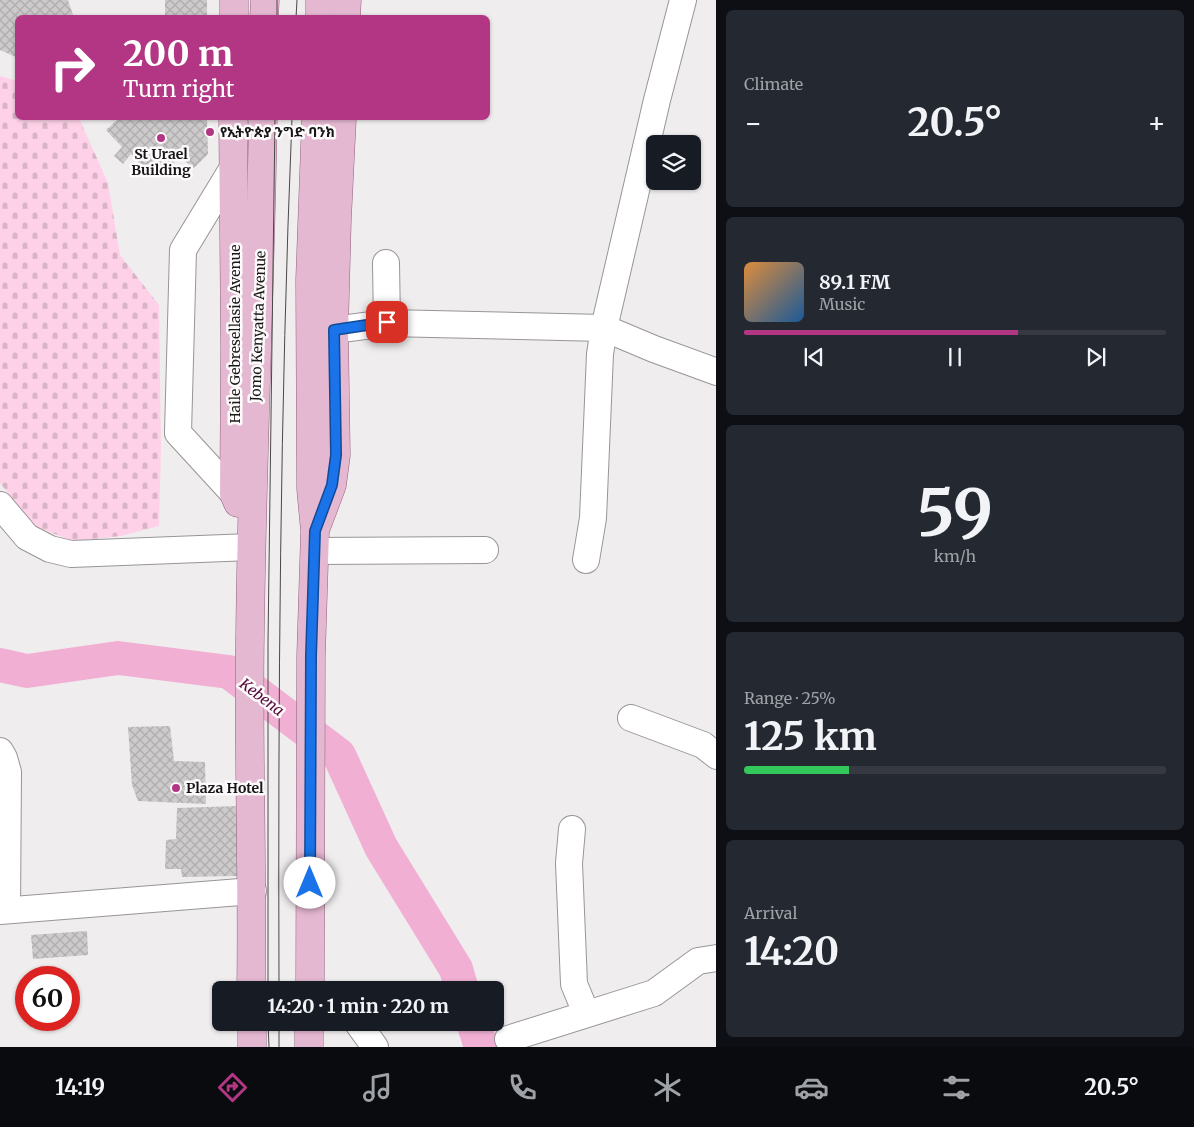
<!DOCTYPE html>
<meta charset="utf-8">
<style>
body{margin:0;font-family:Merriweather,"Noto Sans Ethiopic",serif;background:#242831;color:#f1f3f6;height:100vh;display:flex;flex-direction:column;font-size:19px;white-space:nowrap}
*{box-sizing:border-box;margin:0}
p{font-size:16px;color:#9ea1a6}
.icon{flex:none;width:28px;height:28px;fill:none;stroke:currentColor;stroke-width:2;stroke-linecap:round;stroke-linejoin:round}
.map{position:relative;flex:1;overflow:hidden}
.side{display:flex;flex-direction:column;gap:10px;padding:10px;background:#0d0f14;width:478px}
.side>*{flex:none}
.guide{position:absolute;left:15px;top:15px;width:475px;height:105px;border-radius:8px;box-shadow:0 1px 4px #0004;background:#b33685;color:#fff;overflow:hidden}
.tools{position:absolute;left:646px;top:135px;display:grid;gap:10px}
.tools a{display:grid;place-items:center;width:55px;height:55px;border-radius:8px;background:#171b24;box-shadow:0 1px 4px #0004;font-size:25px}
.speed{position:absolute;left:15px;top:966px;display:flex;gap:10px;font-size:25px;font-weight:700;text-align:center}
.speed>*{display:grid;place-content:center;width:65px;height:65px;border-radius:50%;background:#171b24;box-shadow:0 1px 4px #0004;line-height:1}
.speed .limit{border:8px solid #d22;background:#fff;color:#111}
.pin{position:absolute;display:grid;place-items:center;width:42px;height:42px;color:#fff;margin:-21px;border-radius:10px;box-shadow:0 2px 8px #0006}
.me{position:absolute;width:55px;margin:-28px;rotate:0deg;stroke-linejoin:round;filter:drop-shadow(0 0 4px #0008)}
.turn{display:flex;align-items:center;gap:18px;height:105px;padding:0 25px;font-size:22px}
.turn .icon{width:65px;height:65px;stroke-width:2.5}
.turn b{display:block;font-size:35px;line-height:42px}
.big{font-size:38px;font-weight:700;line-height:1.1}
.side .tile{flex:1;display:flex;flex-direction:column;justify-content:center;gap:8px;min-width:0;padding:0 18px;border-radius:8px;background:#242831}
.side .dial{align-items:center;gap:0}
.dial b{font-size:65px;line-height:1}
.song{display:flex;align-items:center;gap:15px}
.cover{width:60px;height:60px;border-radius:8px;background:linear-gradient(135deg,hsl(30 70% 55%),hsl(210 70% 35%))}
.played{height:5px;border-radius:2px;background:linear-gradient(90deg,#b33685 65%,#363941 65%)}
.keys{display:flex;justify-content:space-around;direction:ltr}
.heat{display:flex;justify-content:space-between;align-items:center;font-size:28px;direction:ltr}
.charge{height:8px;border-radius:4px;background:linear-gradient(90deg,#34c759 25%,#363941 0)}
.trip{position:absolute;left:212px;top:981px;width:292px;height:50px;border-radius:8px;background:#171b24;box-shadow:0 1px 4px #0004;font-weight:700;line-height:50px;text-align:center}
.dock{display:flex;height:80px;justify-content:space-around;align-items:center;background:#090b0e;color:#9ea1a6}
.dock .icon{width:35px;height:35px}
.dock .selected{color:#b33685}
.dock b{font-size:22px;color:#f1f3f6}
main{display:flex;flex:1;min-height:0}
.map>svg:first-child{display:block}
.cemetery{fill:url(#cemetery-stones)}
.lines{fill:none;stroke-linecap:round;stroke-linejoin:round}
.river{stroke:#f1b0d3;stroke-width:34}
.building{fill:url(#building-cross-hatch)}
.minor-casing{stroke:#989597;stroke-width:28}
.major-casing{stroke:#91617c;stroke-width:29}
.minor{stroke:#fff;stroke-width:26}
.major{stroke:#e5b8d1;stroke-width:28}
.tram{stroke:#4a4849;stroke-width:1}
.route-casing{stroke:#114b97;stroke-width:12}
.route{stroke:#1a73e8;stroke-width:9}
.poi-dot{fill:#b33685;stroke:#fdfafb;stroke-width:2}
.labels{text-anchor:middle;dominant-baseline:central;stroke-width:5;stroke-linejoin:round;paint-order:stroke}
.poi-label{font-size:14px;font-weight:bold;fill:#171617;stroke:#fdfafb;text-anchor:start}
.street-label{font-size:14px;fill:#171617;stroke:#fdfafb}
.water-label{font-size:15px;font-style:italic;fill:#55093c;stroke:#fdfafb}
</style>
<main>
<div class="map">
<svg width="717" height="1047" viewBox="0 0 717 1047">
<defs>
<pattern id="cemetery-stones" width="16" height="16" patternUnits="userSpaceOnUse" patternTransform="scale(1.25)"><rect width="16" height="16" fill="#fed1e8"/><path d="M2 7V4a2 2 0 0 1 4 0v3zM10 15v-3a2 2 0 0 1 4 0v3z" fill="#d9b3c6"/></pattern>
<pattern id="building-cross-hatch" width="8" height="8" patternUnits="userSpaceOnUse" patternTransform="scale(1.25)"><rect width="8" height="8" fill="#cdcacc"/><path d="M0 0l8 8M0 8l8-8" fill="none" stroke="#afadae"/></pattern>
</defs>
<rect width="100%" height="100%" fill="#f0edee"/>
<!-- cemetery -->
<path class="cemetery" d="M0,76L17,81L18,118H79L108,183L120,255L159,305L161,448L159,526L121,536L73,541L34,526L0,483Z"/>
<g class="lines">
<!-- river -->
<g class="river">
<path d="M0,665L27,671L118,658L229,672L339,755L381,847L456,969L462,990"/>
<path d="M473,1022L481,1047"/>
</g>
</g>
<!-- building -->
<g class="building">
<path d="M0,0H68L73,15L71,18H18V58L0,50Z"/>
<rect x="165" y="0" width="42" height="18"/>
<path d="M119,118H207L208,154L194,168L179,157L170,167L145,169L131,154L123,164L114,156L122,147L106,130Z"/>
<path d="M170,726L174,761L205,762L206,804L138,801L132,785L128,727Z"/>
<path d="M238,806L237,876L182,877L181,869H165L166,840L176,839L177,808Z"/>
<path d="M87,931L88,955L33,959L31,935Z"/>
</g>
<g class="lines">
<defs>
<g id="minor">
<path d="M234,166L183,250L178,433L234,494"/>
<path d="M386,263L387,323"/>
<path d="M334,330L387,323L604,328L654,349L717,372"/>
<path d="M0,505L27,537L50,549L71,554L251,547"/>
<path d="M314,551L485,550"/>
<path d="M586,560L593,518L600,354L604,328L657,100L683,0"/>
<path d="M631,718L703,745L717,756"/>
<path d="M0,751L4,758L8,772L7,910"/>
<path d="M572,829L569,863L574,984L586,1013"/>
<path d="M0,911L253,891"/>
<path d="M357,1022L375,1047"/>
<path d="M508,1039L654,993L698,961L717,958"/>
</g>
<g id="major">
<path d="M234,18V0"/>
<path d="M264,18L265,0"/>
<path d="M320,18V0"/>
<path d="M346,18L347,0"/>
<path d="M233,118L235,348L234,494L238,503"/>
<path d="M317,525L332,485L336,455L334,330L337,220L342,118"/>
<path d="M251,990C253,872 248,753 250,635C252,462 260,290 263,118"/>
<path d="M310,990L311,656L315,531L311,489L310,280L316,118"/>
<path d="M252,1022V1047"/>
<path d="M309,1047V1022"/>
</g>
</defs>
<!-- minor casing -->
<use href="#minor" class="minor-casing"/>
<!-- major casing -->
<use href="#major" class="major-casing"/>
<!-- minor -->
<use href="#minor" class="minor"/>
<!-- major -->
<use href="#major" class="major"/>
<!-- tram -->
<g class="tram">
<path d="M277,18V0"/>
<path d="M296,18L297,0"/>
<path d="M268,990V642L275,118"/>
<path d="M279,990C278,699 280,408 292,118"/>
<path d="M268,1022L269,1047"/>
<path d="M279,1022V1047"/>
</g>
</g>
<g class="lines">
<defs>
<path id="route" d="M310,883L311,656L315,531L332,485L336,455L334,330L387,322"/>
</defs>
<!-- route casing -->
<use href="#route" class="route-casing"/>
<!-- route -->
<use href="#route" class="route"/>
</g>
<!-- markers -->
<g class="poi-dot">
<circle cx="210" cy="132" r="5"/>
<circle cx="161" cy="138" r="5"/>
<circle cx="176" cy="788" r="5"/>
</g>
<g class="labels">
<!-- poi labels -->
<g class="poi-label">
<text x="220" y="132">የኢትዮጵያ ንግድ ባንክ</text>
<text x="161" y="154" text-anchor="middle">St Urael<tspan x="161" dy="16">Building</tspan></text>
<text x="186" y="788">Plaza Hotel</text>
</g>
<!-- street labels -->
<g class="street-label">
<text transform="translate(258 326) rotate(-88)">Jomo Kenyatta Avenue</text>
<text transform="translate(235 334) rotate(-90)">Haile Gebresellasie Avenue</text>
</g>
<!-- water labels -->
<g class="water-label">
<text transform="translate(262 697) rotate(37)">Kebena</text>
</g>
</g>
</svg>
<div class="tools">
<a><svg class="icon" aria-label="layers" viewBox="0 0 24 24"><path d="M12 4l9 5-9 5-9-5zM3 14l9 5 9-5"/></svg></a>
</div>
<div class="speed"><div class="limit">60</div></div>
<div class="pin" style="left:387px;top:322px;background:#d93025"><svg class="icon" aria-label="arrive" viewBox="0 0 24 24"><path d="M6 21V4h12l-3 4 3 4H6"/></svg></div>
<svg class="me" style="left:310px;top:883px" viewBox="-20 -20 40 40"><circle r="19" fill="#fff"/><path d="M0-13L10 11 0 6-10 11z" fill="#1a73e8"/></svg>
<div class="trip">14:20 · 1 min · 220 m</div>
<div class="guide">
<div class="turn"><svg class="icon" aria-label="right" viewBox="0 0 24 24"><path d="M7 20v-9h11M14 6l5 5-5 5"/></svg><div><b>200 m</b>Turn right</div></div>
</div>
</div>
<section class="side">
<div class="tile"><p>Climate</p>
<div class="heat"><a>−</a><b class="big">20.5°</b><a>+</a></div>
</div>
<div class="tile">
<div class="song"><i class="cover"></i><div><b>89.1 FM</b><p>Music</p></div></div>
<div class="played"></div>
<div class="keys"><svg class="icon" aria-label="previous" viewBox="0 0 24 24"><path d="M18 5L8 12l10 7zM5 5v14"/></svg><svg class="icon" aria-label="pause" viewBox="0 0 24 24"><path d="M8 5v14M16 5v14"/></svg><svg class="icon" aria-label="next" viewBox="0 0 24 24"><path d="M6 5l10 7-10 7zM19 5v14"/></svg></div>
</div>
<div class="tile dial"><b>59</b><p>km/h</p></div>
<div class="tile"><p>Range · 25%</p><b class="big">125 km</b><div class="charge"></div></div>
<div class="tile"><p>Arrival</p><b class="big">14:20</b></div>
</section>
</main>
<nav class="dock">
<b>14:19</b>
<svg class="icon selected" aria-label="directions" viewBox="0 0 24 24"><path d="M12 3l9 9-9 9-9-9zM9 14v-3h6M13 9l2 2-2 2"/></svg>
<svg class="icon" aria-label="music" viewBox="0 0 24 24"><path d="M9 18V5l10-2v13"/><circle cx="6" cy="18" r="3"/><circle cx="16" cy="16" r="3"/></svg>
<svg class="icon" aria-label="phone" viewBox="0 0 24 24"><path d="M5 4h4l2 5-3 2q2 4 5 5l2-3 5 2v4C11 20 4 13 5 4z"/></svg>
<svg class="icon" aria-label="climate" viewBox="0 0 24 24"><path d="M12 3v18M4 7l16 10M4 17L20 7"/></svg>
<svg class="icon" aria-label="car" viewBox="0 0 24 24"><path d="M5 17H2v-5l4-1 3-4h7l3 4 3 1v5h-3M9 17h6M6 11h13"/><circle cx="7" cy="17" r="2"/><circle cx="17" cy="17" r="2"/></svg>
<svg class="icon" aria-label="filters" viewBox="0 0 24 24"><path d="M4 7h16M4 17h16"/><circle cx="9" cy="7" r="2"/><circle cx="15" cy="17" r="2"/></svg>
<b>20.5°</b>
</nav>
